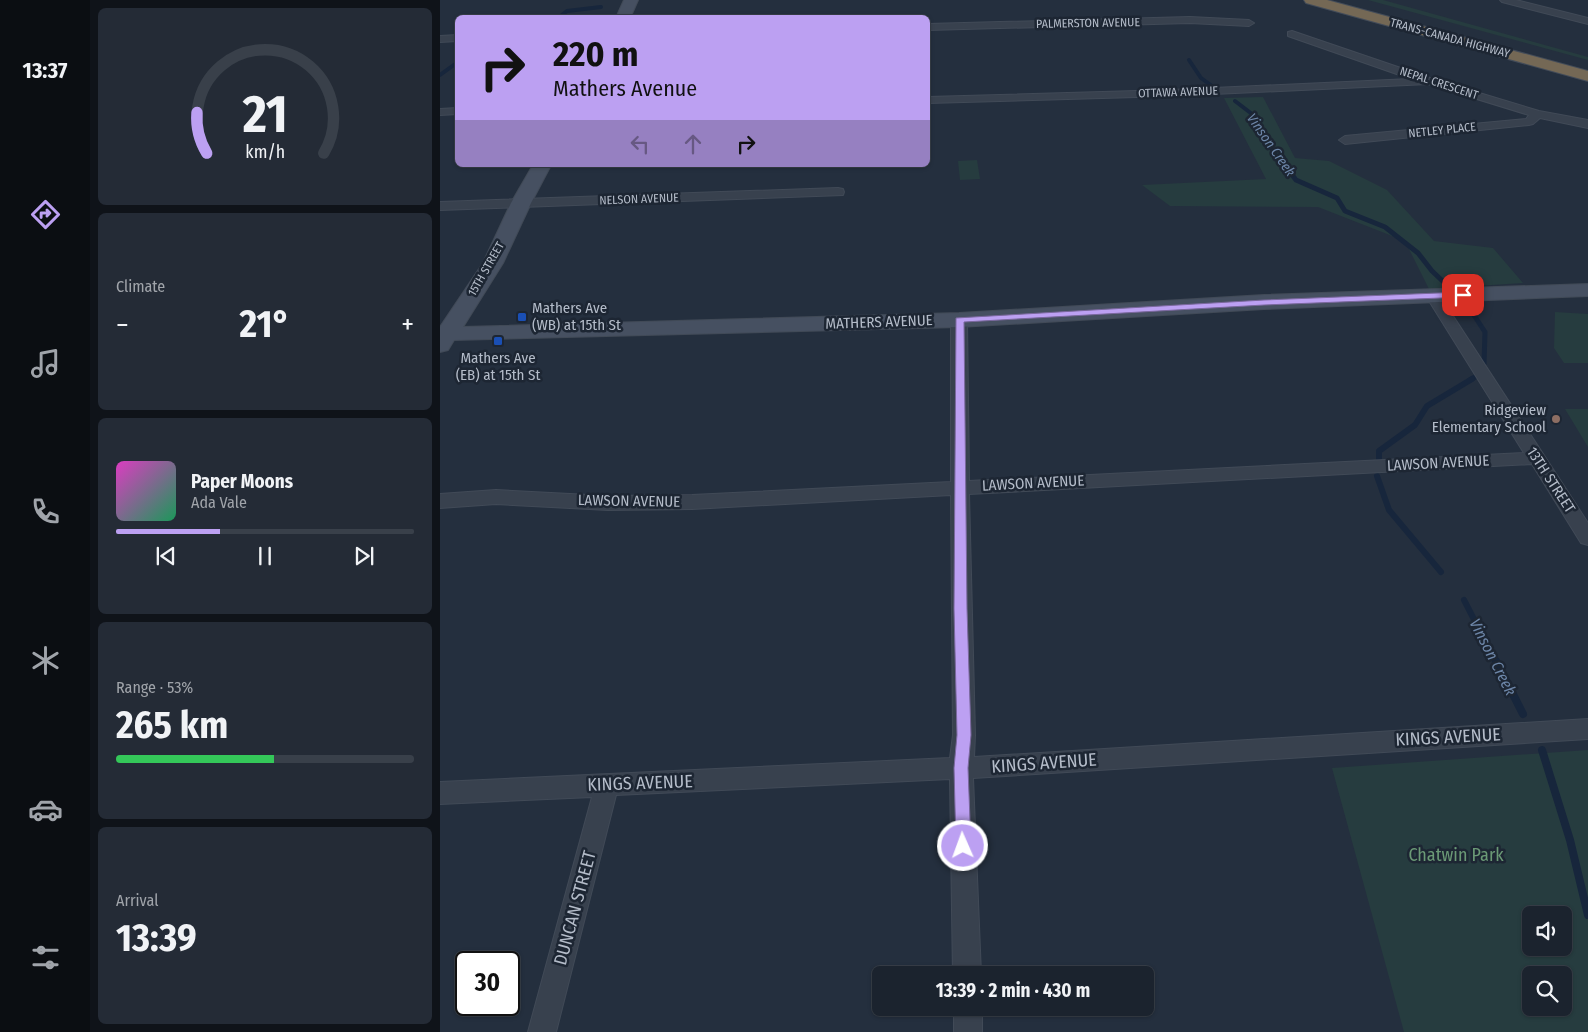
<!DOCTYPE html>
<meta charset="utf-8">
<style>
body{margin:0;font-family:"Fira Sans Condensed",sans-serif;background:#242b36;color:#f1f3f6;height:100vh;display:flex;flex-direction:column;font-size:19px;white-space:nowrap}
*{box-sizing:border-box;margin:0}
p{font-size:16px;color:#a0a4aa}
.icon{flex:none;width:28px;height:28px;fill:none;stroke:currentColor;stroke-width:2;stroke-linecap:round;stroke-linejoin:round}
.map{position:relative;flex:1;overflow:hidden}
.drawer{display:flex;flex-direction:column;gap:8px;padding:8px;background:#0f1319;width:350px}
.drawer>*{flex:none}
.top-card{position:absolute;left:15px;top:15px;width:475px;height:152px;border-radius:8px;box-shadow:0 1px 4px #0004,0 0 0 1px #39404a;background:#bca0f2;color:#111;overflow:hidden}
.controls{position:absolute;left:1082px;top:906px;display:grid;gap:10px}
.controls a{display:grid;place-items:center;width:50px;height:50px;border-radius:8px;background:#1b232e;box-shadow:0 1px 4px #0004,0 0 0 1px #39404a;font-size:25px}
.speed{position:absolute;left:15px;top:951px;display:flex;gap:10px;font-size:25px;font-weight:700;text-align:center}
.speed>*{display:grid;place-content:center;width:65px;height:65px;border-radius:50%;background:#1b232e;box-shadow:0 1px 4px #0004,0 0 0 1px #39404a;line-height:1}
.speed .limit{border:2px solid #111;border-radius:8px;background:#fff;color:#111}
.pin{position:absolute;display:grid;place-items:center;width:42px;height:42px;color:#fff;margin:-21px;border-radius:10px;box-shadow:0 2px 8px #0006}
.me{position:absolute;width:55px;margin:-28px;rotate:358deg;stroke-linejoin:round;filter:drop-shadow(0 0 4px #0008)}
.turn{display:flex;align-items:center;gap:18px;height:105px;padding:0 15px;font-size:22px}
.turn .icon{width:65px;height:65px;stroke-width:2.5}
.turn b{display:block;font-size:35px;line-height:42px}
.lanes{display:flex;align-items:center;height:48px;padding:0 15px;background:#0003;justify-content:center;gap:25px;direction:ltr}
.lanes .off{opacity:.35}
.big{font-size:38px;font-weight:700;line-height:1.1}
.drawer .card{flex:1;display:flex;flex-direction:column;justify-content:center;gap:8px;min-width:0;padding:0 18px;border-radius:8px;background:#242b36}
.drawer .dial{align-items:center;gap:0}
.dial svg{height:130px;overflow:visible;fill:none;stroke:#39404a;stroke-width:7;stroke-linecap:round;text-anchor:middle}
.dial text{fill:#f1f3f6;stroke:none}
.song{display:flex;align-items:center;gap:15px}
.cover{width:60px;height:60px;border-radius:8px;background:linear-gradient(135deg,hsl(310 70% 55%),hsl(150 70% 35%))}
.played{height:5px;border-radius:2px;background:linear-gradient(90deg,#bca0f2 35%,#39404a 35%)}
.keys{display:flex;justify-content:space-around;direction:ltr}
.heat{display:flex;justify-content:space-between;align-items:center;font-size:28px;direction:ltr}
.charge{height:8px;border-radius:4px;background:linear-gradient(90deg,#34c759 53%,#39404a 0)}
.trip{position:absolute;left:432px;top:966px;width:282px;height:50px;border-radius:8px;background:#1b232e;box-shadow:0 1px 4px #0004,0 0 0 1px #39404a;font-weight:700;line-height:50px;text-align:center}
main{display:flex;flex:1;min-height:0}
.dock{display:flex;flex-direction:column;width:90px;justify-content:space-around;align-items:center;background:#0b0e12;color:#a0a4aa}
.dock .icon{width:35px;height:35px}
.dock .on{color:#bca0f2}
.dock b{font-size:22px;color:#f1f3f6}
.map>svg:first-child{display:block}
.green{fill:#263c3f;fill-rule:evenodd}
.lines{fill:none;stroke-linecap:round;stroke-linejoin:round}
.stream-far3{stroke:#17263c;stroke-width:4}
.stream-far2{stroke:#17263c;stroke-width:5}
.stream-far1{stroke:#17263c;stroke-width:6}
.stream{stroke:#17263c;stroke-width:8}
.street-casing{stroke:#414a57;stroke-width:2}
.secondary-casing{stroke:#414a57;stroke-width:2}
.highway-casing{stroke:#434c59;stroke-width:2}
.street{fill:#38414e;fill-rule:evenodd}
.secondary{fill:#465061;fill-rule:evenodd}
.highway{fill:#746855;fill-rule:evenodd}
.route{fill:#bca0f2;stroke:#7a689d}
.transit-dot{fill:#1a4fb4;stroke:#1d2633;stroke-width:2}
.education-dot{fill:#8d6e63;stroke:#1d2633;stroke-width:2}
.labels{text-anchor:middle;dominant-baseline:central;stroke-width:5;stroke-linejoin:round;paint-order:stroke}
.far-street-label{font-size:12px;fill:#b4bcc9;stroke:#1d2633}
.far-water-label{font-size:14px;font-style:italic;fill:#6d86a8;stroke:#1d2633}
.poi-label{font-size:15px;fill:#b4bcc9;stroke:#1d2633;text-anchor:start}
.street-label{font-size:15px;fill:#b4bcc9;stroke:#1d2633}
.water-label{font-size:16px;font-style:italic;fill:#6d86a8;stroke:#1d2633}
.near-street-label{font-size:18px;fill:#b4bcc9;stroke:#1d2633}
.near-park-label{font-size:18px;fill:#6b9a76;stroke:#1d2633}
</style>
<main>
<nav class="dock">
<b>13:37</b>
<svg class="icon on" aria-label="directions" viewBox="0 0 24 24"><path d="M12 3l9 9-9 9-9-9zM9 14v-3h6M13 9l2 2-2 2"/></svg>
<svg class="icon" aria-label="music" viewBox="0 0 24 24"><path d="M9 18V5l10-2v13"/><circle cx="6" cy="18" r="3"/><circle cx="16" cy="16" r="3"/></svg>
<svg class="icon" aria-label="phone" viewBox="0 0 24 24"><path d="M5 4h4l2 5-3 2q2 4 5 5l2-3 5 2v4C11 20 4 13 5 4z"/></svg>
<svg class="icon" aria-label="climate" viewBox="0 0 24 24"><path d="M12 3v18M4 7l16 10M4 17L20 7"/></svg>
<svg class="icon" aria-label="car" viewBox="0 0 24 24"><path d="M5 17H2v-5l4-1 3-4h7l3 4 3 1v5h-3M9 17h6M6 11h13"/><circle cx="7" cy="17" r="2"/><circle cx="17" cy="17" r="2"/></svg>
<svg class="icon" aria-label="filters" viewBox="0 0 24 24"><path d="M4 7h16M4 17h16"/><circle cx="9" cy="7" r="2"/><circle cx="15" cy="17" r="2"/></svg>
</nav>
<section class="drawer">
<div class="card dial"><svg viewBox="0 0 100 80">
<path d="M14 69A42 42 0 1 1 86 69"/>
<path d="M14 69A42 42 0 0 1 8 44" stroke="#bca0f2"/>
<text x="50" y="56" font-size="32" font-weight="700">21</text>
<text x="50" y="72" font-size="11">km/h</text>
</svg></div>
<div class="card"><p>Climate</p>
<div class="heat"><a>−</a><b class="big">21°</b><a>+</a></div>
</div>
<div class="card">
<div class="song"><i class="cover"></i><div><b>Paper Moons</b><p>Ada Vale</p></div></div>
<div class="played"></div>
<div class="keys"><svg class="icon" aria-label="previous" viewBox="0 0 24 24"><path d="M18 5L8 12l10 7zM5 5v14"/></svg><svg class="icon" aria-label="pause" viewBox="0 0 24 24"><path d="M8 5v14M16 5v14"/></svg><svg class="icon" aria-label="next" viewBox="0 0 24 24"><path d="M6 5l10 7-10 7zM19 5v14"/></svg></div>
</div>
<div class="card"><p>Range · 53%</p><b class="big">265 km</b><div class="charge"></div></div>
<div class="card"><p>Arrival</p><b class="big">13:39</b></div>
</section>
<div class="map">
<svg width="1148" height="1032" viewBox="0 0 1148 1032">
<rect width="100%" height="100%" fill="#242f3e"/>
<!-- green -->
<g class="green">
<path d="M928,0H943L1148,57V60Z"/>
<path d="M823,97L855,158L889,161L947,190L994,241L1053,248L1083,283L989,289L965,241L878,207L730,206L702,185L826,179L784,98Z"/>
<path d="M537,160L540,179L520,180L518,161Z"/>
<path d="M1115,312L1148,314V363H1124L1114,348Z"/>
<path d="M1125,409H1148V447Z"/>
<path d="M1148,750V1032H964L892,768ZM1091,915H1124V948H1091ZM1091,975H1124V1008H1091Z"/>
</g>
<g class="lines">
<!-- stream-far3 -->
<g class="stream-far3">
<path d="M118,18L127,11L161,7"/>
<path d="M749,60L761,78L772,86"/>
<path d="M0,75L18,62"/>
<path d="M795,101L812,114L829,146L844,165"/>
</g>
<!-- stream-far2 -->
<g class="stream-far2">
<path d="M843,163L856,180L897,198L905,211L945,227L978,253L992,271L1011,289"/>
<path d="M1028,306L1045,332L1044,364"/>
<path d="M1030,380L1035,377"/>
</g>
<!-- stream-far1 -->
<g class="stream-far1">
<path d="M939,458V451L975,425L987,406L1032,379"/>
<path d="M937,476L949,510L1001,572"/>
<path d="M1024,600L1056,662"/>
</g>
<!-- stream -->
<g class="stream">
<path d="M1056,661L1083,714"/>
<path d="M1102,750L1130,840L1148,915"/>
</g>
<defs>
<g id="street">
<path d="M1060,0H1076L1148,18V24L1062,2Z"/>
<path d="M750,17L809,20L814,23L809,26L750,23L488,30V24Z"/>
<path d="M852,31L993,79L1099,111L1148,120V128L1100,118L1093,124L1089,125L905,144L899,140L905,136L1086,119L1089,115L988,84L731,96L488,103V97L731,90L971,79L848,36V32Z"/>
<path d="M18,35V41L0,42V36Z"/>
<path d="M18,108V114L0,115V109Z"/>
<path d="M398,188L403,189L404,192L403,195L0,210V202Z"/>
<path d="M993,292L998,293L1000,296L1148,523V545L1141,543L1092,464L529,494L535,735L534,757L1148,719V739L533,778L541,975H513L510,779L176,795L116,1032H88L152,797L0,804V782L510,758L513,735L511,495L252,509L168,510L56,504L0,508V494L56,490L168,496L252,495L511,482V320L514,317H524L527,320L529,481L1084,453L986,296L988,293Z"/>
<rect x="514" y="1008" width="28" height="24"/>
</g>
<g id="secondary">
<path d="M184,0H198L190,18H176Z"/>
<path d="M93,165H111L91,203L63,263L23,327L519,313L824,295L1148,284V296L824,309L519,327L14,340L8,350L0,352V327L43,263L71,203Z"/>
</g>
<path id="highway" d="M864,0H887L1148,71V81L866,3Z"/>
</defs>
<!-- street casing -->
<use href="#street" class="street-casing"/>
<!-- secondary casing -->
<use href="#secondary" class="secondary-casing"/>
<!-- highway casing -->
<use href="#highway" class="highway-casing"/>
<!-- street -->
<use href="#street" class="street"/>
<!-- secondary -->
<use href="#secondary" class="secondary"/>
<!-- highway -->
<use href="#highway" class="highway"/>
</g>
<!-- route -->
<path class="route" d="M1023,292L1027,295L1026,297L824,305L524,322L527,609L531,735L528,768L531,846L529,851L523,853L518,851L516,846L514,768L517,735L514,609L516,318L824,300Z"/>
<!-- markers -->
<g class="transit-dot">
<rect x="77" y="312" width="10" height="10" rx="2.5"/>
<rect x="53" y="336" width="10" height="10" rx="2.5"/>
</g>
<circle class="education-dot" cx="1116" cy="419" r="5"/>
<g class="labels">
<!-- far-street labels -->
<g class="far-street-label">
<text transform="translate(648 23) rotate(-1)">PALMERSTON AVENUE</text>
<text transform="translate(1010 38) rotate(15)">TRANS-CANADA HIGHWAY</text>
<text transform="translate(999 83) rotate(18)">NEPAL CRESCENT</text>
<text transform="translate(738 92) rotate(-2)">OTTAWA AVENUE</text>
<text transform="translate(1002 130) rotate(-6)">NETLEY PLACE</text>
<text transform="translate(199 199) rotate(-2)">NELSON AVENUE</text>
<text transform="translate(46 269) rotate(-60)">15TH STREET</text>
</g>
<!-- far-water labels -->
<g class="far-water-label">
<text transform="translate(831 145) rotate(55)">Vinson Creek</text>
</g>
<!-- poi labels -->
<g class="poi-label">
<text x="92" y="308">Mathers Ave<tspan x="92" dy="17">(WB) at 15th St</tspan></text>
<text x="58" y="358" text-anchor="middle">Mathers Ave<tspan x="58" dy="17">(EB) at 15th St</tspan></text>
<text x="1106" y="410" text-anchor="end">Ridgeview<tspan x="1106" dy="17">Elementary School</tspan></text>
</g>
<!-- street labels -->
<g class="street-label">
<text transform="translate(439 322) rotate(-2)">MATHERS AVENUE</text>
<text transform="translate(998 463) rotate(-3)">LAWSON AVENUE</text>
<text transform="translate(1111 480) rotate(57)">13TH STREET</text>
<text transform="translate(593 483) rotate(-3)">LAWSON AVENUE</text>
<text transform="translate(189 501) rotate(1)">LAWSON AVENUE</text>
</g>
<!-- water labels -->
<g class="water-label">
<text transform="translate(1053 657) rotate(63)">Vinson Creek</text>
</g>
<!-- near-street labels -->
<g class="near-street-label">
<text transform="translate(1008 737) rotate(-3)">KINGS AVENUE</text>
<text transform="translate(604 763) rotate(-4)">KINGS AVENUE</text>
<text transform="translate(200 783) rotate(-2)">KINGS AVENUE</text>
<text transform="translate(135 908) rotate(-75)">DUNCAN STREET</text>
</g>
<!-- near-park labels -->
<g class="near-park-label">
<text x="1016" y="855">Chatwin Park</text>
</g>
</g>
</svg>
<div class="controls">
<a><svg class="icon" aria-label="sound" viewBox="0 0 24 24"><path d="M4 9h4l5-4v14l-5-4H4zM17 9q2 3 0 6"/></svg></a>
<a><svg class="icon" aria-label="search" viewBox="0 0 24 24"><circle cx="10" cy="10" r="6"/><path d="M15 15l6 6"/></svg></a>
</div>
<div class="speed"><div class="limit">30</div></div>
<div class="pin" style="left:1023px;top:295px;background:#d93025"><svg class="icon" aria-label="arrive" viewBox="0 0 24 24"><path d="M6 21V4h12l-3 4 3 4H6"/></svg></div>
<svg class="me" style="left:523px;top:846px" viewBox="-20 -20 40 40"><circle r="17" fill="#bca0f2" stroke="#fff" stroke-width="3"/><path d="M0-11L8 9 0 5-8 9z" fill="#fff"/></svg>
<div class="trip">13:39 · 2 min · 430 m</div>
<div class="top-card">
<div class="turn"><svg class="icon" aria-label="right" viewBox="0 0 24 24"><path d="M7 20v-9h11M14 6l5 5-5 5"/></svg><div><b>220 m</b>Mathers Avenue</div></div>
<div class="lanes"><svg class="icon off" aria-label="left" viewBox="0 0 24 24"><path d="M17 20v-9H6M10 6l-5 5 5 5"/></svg><svg class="icon off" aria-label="ahead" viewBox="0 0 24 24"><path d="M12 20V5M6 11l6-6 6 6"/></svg><svg class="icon" aria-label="right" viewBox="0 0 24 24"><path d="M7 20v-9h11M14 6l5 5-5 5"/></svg></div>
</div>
</div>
</main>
